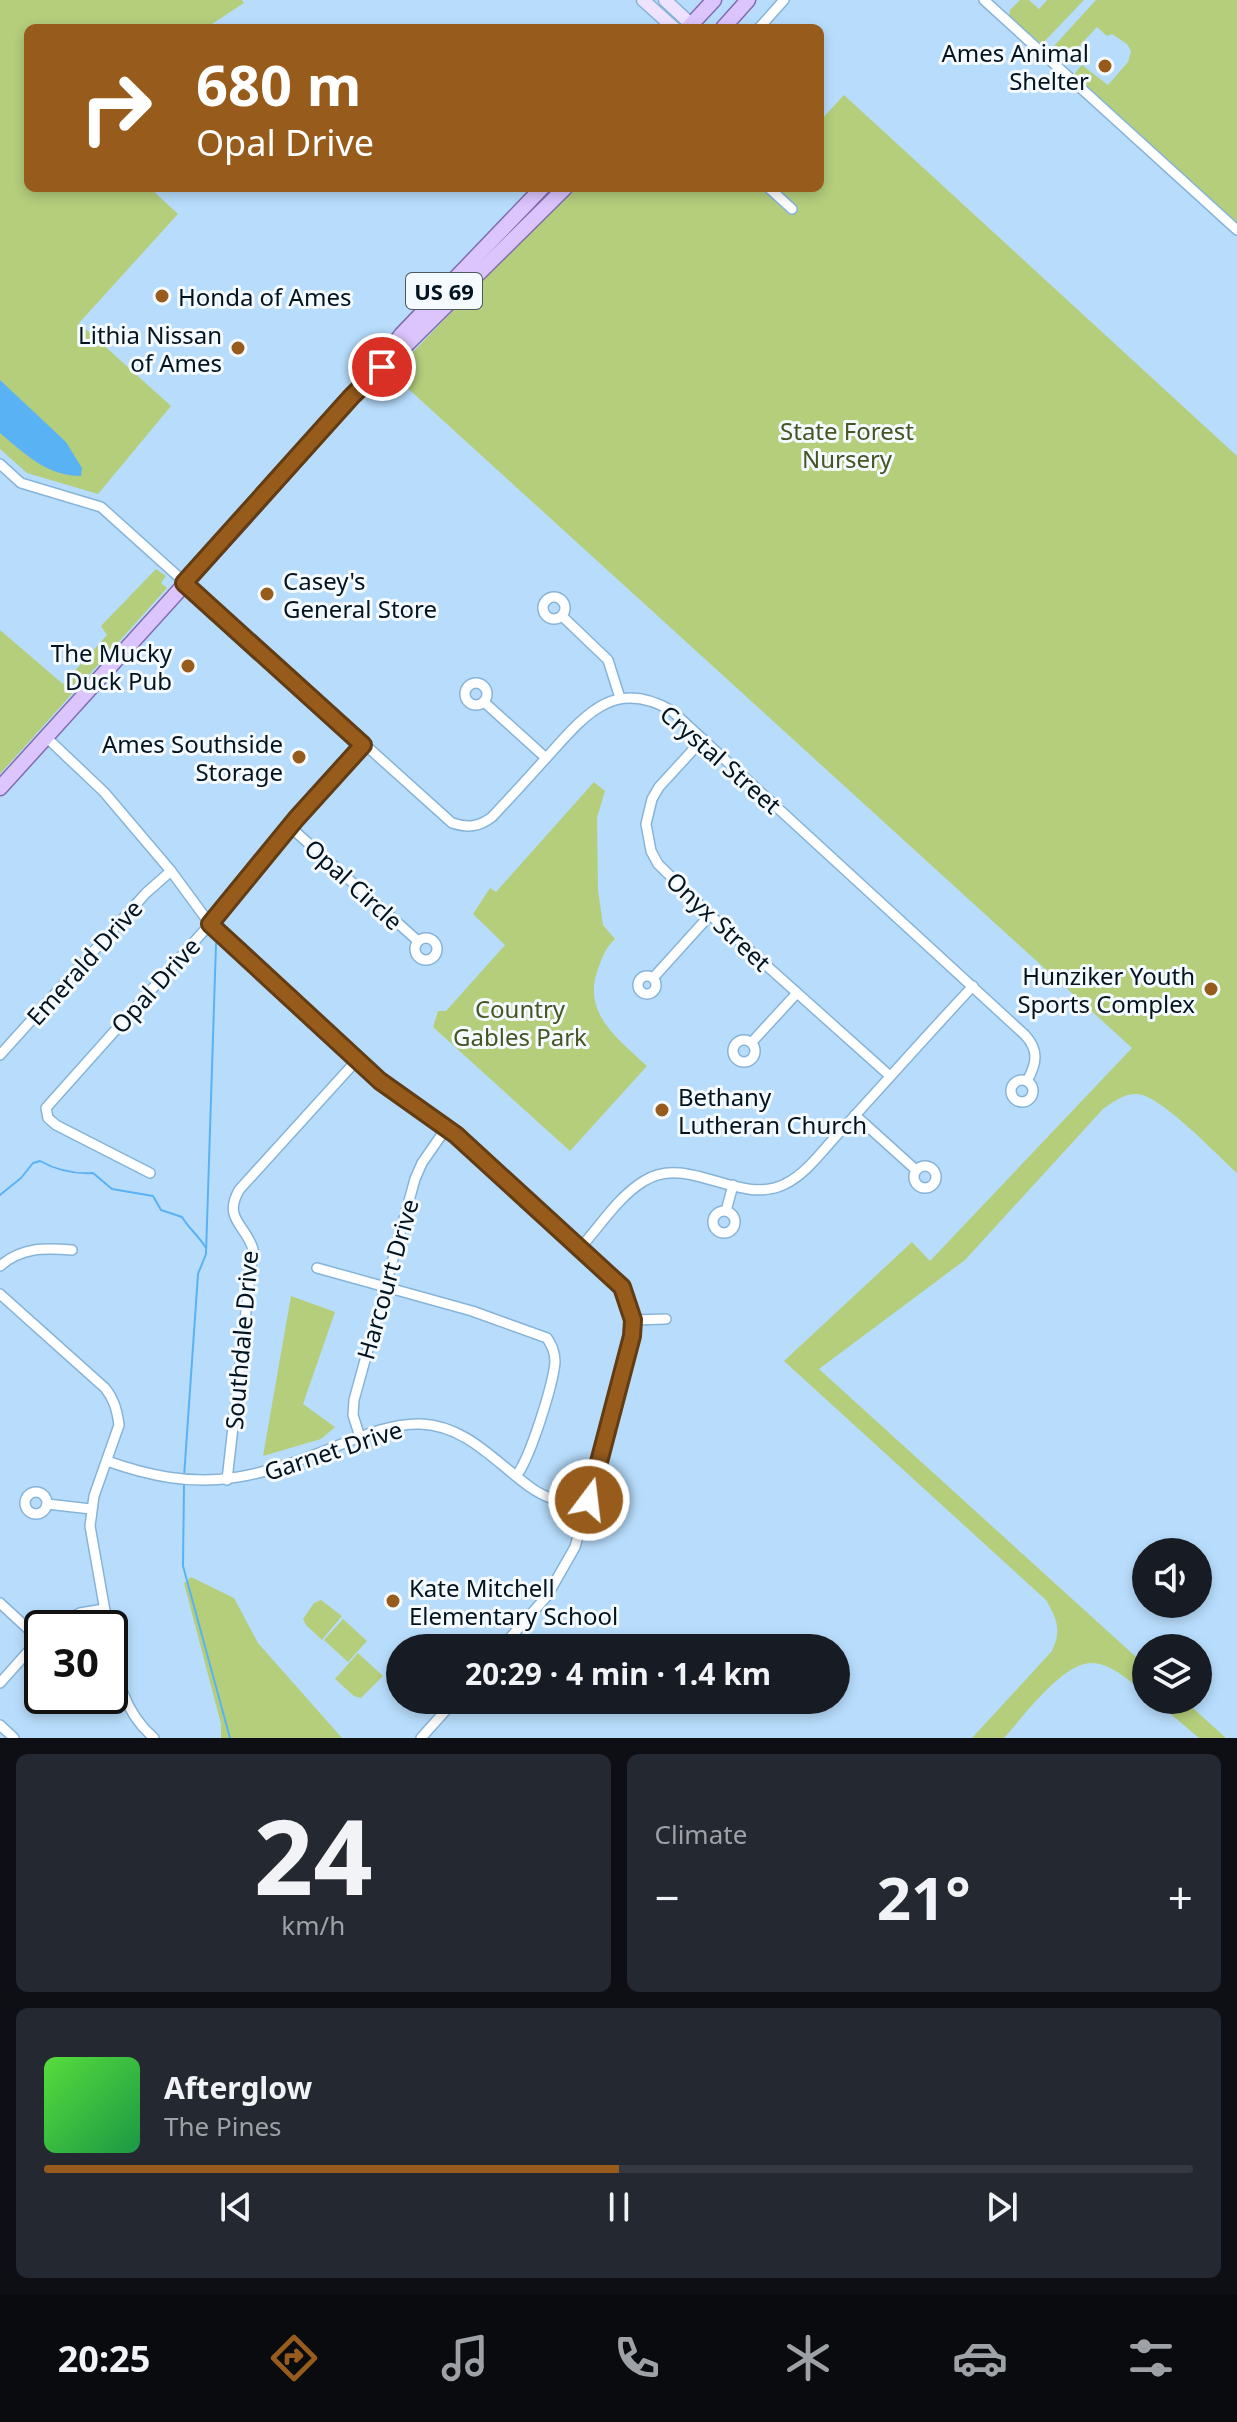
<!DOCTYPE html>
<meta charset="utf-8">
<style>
body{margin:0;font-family:"Noto Sans",sans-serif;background:#242831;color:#f1f3f6;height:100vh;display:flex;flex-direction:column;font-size:30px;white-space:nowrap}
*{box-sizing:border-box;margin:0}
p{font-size:26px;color:#9ea1a6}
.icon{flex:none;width:44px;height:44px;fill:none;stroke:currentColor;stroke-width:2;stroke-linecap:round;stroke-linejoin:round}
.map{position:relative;height:1738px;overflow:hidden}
.panel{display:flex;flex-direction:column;gap:16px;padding:16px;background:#0d0f14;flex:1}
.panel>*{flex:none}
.banner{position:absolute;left:24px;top:24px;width:800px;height:168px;border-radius:12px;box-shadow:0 4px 12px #0003;background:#975c1c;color:#fff;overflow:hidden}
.tools{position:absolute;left:1132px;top:1538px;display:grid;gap:16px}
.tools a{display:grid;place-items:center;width:80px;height:80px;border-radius:50%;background:#171b24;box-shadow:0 4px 12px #0003;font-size:40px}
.speed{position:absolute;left:24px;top:1610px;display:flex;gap:16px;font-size:40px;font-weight:700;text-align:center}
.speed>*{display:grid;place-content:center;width:104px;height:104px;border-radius:50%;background:#171b24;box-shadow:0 4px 12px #0003;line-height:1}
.speed .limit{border:4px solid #111;border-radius:12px;background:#fff;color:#111}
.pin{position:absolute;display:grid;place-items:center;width:68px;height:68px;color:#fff;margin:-34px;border:4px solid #fff;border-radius:50%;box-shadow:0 2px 8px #0007}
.me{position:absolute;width:88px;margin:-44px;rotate:15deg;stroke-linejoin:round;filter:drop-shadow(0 0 6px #0008)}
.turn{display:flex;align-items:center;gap:28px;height:168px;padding:0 40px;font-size:36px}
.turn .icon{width:104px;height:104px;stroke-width:2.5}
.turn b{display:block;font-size:56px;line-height:68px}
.big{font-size:60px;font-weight:700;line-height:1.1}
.panel .card{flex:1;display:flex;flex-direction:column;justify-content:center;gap:12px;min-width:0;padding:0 28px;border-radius:12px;background:#242831}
.panel .dial{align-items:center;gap:0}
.dial b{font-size:104px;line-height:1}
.song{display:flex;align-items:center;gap:24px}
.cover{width:96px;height:96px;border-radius:12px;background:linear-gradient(135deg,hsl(110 70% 55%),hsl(140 70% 35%))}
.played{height:8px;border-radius:4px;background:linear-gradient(90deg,#975c1c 50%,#363941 50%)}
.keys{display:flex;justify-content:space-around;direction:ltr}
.heat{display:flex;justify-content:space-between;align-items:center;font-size:44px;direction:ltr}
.panel .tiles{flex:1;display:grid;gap:16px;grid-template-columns:1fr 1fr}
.card:last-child{grid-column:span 2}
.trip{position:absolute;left:386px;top:1634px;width:464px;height:80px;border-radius:40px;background:#171b24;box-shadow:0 4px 12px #0003;font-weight:700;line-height:80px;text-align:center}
.menu{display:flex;height:128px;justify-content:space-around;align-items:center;background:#090b0e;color:#9ea1a6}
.menu .icon{width:56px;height:56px}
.menu .current{color:#975c1c}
.menu b{font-size:36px;color:#f1f3f6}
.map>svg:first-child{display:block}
.green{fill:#b4ce7c}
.water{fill:#59b2f4}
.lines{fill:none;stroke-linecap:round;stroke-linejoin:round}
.stream{stroke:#59b2f4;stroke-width:2}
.minor-casing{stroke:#86b4d9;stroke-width:12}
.secondary-casing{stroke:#86b4d9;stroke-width:15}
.primary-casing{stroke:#816daf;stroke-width:17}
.minor{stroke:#fff;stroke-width:9}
.secondary{stroke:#eee2fe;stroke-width:12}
.primary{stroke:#dcc4fd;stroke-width:14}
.route-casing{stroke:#623c12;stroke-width:20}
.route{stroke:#975c1c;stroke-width:14}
.poi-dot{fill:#975c1c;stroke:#f5fafe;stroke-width:3}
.labels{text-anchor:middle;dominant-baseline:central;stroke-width:6;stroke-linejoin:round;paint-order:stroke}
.shield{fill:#f5fafe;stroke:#4c5963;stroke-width:2}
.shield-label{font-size:22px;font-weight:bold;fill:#031421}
.poi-label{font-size:24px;fill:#031421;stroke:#f5fafe;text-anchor:end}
.park-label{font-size:24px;fill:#465523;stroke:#f5fafe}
.street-label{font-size:24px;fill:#031421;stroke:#f5fafe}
</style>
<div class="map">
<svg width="1237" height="1738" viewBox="0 0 1237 1738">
<rect width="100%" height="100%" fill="#b8ddfc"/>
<!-- green -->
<g class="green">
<path d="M0,0H242L244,3L206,28H28V188H150L178,214L79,323L171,406L98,494L27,473L0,449Z"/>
<path d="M1020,0H1029L1039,9L1047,0H1084L1043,43L1036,41L1009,17L1010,10Z"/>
<path d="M1096,0H1237V223L1075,76V73L1082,65L1108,85L1128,62L1131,51L1127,44L1112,34L1107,36L1097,27L1071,55L1075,59L1068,65H1063L1051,54L1053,47Z"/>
<path d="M844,95L1237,456V1173C1218,1156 1159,1093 1136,1094C1123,1094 1113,1102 1103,1109L965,1260L819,1369L1146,1666V1694C1132,1683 1111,1663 1092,1663C1063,1662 1023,1717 1004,1738H972L1052,1651C1062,1630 1057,1619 1046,1600L784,1361L912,1242L930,1261L1132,1048L392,374L512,249L577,188H820V121Z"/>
<path d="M156,569L166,576L161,583L167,588L0,774V630L63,684L107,635L101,626Z"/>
<path d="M594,782L605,791L597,818L598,890L603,925L615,939C604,950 602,958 597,972C583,1014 619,1040 647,1066L570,1151L433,1027L438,1011H446L505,945L473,914L490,888L496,892Z"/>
<path d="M291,1296L335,1312L303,1404L335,1427L321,1439L263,1456Z"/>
<path d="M191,1577L234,1598L258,1643L342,1738H221V1724L184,1583Z"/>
<path d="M321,1600L342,1616L322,1640L306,1625L303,1619L314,1603Z"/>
<path d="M343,1619L367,1641L348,1662L324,1640Z"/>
<path d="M358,1653L383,1676L361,1698L354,1696L335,1679Z"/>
<path d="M1154,1700H1184L1226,1738H1199Z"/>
</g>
<!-- water -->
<path class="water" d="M0,380L66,442L82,468L81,476C47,476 25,454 0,433Z"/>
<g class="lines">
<!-- stream -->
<g class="stream">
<path d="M0,1195L21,1178L33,1163L40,1161C56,1170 74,1174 93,1173L112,1189L153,1196L161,1210L182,1217C190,1230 199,1236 206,1248"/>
<path d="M184,1477L198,1274L206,1254L216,944"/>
<path d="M184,1483L183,1566L230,1738"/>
</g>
<defs>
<g id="minor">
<path d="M984,0L1237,230"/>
<path d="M759,28L784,0"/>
<path d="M769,188L792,209"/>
<path d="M0,464L21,483L101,507L452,823C468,828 479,827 492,817C511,797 529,777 547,757C585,715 614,677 672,711L1025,1035C1039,1050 1037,1063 1027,1081"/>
<circle cx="554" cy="608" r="11"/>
<path d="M562,616L608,660L620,698"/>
<circle cx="476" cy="694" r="11"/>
<path d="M484,702L546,758"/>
<path d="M46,737L104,792L171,871L210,924L257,970L380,1081L456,1135L622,1287L633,1320L632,1336L575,1547L547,1596L501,1648"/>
<path d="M703,739L659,787L652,799L646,824L651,851L658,864L710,915L890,1076"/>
<path d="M289,826L418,941"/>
<circle cx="426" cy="949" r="11"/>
<circle cx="647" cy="985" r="9"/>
<path d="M654,977L710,915"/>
<circle cx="744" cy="1051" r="11"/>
<path d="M752,1042L797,993"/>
<path d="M0,1055L146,893L171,871"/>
<circle cx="1022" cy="1091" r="11"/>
<path d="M855,1115L916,1170"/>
<circle cx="925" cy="1177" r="11"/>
<path d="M150,1173L56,1125L48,1118L46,1108L210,924L296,819L363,745"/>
<circle cx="724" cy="1222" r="11"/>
<path d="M726,1211L733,1185"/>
<path d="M581,1247C600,1226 619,1196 644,1181C688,1153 740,1207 785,1184C806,1174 822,1151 838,1134C883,1085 927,1035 973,986"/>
<path d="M0,1266C22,1247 44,1248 72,1250"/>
<path d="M317,1268L472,1311L547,1338C552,1346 555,1352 555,1362C553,1385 530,1459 516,1476"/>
<path d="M0,1294L105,1388C114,1399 117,1410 119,1425L94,1496L90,1526L108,1628"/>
<path d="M633,1320L666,1319"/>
<path d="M360,1437L353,1415L354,1400L415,1179L422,1163L447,1127"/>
<path d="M107,1461C198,1493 245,1482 332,1448C360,1437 390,1423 421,1424C467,1426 495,1462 530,1487C546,1499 568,1504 587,1509"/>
<path d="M227,1480L253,1249C245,1224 223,1219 239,1190L357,1060"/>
<circle cx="36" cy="1503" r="11"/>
<path d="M47,1504L91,1509"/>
<path d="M0,1603L39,1639"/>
<path d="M51,1628L80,1613L104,1609"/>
<path d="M110,1640C117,1678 123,1711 154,1738"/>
<path d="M0,1683L42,1636"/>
<path d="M0,1725L14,1738"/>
<path d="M421,1738L455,1700"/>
</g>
<g id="secondary">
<path d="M643,0L674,28"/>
<path d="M665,0L695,28"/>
</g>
<g id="primary">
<path d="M688,28L714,0"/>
<path d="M723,28L748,0"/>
<path d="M388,363L565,188"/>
<path d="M0,788L242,521L369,378L401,335L542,188"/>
</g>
</defs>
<!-- minor casing -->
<use href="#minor" class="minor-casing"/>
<!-- secondary casing -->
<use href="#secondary" class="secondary-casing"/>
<!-- primary casing -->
<use href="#primary" class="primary-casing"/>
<!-- minor -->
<use href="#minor" class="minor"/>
<!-- secondary -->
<use href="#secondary" class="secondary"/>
<!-- primary -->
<use href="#primary" class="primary"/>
</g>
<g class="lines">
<defs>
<path id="route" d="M382,367L352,396L184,583L363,745L296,819L210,924L380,1081L456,1135L622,1287L633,1320L632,1336L589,1500"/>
</defs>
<!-- route casing -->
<use href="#route" class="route-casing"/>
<!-- route -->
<use href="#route" class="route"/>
</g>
<!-- markers -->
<g class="poi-dot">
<circle cx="1105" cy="66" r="8"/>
<circle cx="162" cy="296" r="8"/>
<circle cx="238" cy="348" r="8"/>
<circle cx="267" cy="594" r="8"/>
<circle cx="188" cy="666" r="8"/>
<circle cx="299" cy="757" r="8"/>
<circle cx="1211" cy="989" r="8"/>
<circle cx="662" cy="1110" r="8"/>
<circle cx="393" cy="1601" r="8"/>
</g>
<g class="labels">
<!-- shield labels -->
<rect class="shield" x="406" y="273" width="76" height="36" rx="6"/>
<g class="shield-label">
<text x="444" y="291">US 69</text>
</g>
<!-- poi labels -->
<g class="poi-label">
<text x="1089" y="52">Ames Animal<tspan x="1089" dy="28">Shelter</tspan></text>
<text x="178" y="296" text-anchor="start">Honda of Ames</text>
<text x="222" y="334">Lithia Nissan<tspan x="222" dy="28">of Ames</tspan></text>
<text x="283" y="580" text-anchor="start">Casey's<tspan x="283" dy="28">General Store</tspan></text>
<text x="172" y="652">The Mucky<tspan x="172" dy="28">Duck Pub</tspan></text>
<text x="283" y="743">Ames Southside<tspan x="283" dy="28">Storage</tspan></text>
<text x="1195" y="975">Hunziker Youth<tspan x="1195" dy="28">Sports Complex</tspan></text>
<text x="678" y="1096" text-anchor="start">Bethany<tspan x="678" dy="28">Lutheran Church</tspan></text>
<text x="409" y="1587" text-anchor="start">Kate Mitchell<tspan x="409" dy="28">Elementary School</tspan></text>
</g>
<!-- park labels -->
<g class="park-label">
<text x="847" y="430">State Forest<tspan x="847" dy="28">Nursery</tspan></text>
<text x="520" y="1008">Country<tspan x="520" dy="28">Gables Park</tspan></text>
</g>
<!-- street labels -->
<g class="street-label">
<text transform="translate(721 759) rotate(41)">Crystal Street</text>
<text transform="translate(354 884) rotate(42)">Opal Circle</text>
<text transform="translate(719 921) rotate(43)">Onyx Street</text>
<text transform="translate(84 962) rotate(-48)">Emerald Drive</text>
<text transform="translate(155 985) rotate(-48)">Opal Drive</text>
<text transform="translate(387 1279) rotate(-74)">Harcourt Drive</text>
<text transform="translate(241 1340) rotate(-85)">Southdale Drive</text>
<text transform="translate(333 1450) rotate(-18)">Garnet Drive</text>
</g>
</g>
</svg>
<div class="tools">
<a><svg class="icon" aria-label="sound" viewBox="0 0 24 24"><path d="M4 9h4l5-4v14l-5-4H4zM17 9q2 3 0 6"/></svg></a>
<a><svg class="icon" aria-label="layers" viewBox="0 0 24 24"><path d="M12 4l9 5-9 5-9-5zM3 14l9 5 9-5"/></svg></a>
</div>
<div class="speed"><div class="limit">30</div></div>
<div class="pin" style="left:382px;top:367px;background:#d93025"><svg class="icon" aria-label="arrive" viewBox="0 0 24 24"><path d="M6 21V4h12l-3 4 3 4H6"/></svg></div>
<svg class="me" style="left:589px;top:1500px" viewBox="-20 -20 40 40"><circle r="17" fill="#975c1c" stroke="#fff" stroke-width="3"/><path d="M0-11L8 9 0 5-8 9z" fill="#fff"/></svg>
<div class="trip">20:29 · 4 min · 1.4 km</div>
<div class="banner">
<div class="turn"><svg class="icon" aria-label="right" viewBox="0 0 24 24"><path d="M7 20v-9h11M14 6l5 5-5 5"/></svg><div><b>680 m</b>Opal Drive</div></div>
</div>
</div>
<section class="panel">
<div class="tiles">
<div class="card dial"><b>24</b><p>km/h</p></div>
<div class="card"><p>Climate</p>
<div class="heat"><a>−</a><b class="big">21°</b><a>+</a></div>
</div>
<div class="card">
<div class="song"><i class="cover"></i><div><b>Afterglow</b><p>The Pines</p></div></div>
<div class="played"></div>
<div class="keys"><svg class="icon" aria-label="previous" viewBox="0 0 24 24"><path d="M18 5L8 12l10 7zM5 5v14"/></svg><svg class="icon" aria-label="pause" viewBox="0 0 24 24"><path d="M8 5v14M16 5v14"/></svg><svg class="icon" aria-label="next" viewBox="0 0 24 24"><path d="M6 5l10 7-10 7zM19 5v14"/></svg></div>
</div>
</div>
</section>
<nav class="menu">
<b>20:25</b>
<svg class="icon current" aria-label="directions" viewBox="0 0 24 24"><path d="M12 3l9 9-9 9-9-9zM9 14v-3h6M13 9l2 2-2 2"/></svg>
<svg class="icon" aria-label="music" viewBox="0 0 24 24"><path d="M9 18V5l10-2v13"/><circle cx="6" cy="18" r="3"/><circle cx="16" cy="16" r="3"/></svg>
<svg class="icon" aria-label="phone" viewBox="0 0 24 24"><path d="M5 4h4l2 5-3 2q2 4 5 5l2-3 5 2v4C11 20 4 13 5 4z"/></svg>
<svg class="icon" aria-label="climate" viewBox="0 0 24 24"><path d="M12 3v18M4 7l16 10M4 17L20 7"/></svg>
<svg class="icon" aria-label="car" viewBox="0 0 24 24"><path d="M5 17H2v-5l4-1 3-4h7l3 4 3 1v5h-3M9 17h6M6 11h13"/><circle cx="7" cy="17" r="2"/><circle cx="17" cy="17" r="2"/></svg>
<svg class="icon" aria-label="filters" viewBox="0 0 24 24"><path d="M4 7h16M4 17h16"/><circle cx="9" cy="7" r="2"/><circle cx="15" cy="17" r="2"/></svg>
</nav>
